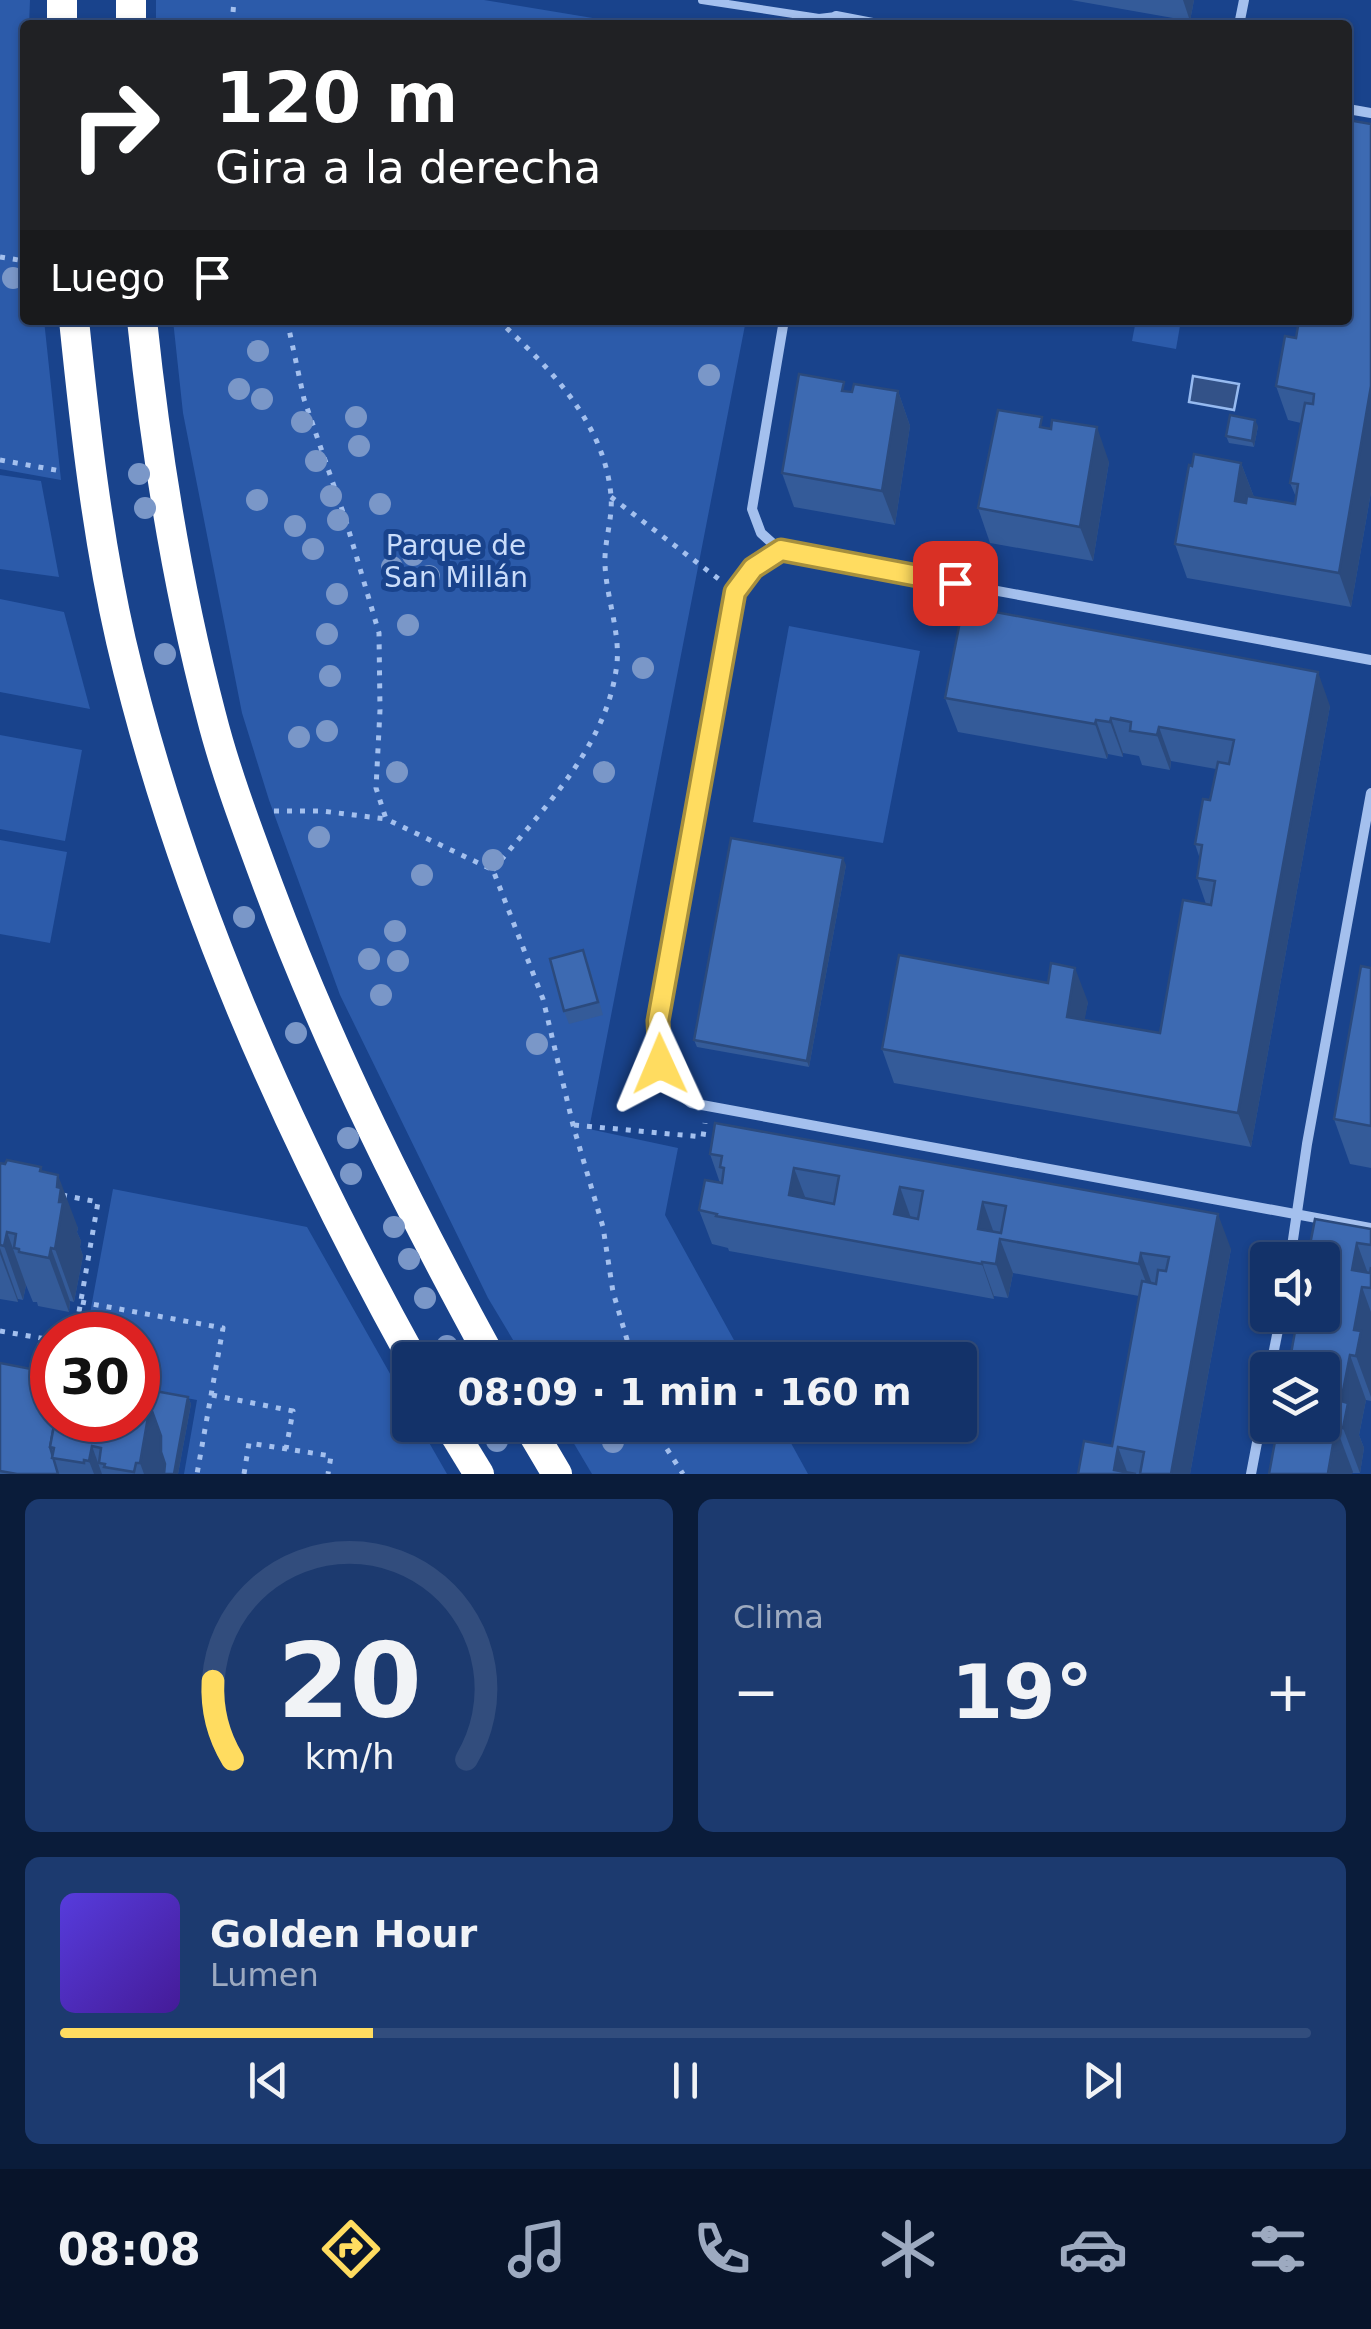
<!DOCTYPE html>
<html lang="es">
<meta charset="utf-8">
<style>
body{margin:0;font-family:"DejaVu Sans",sans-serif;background:#1c3a6f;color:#f1f3f6;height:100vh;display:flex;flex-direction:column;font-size:38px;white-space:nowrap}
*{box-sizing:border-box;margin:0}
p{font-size:32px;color:#9daac0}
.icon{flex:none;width:55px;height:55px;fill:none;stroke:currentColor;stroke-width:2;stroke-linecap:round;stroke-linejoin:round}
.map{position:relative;height:1474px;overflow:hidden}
.panel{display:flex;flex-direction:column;gap:25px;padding:25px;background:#0a1c3a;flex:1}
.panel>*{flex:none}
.top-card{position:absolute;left:20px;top:20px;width:1332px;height:305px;border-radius:10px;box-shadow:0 2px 8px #0004,0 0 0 2px #324d7d;background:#202124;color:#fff;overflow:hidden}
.fabs{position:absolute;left:1250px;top:1242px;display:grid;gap:20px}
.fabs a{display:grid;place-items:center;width:90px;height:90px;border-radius:10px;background:#133269;box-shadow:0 2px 8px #0004,0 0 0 2px #324d7d;font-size:50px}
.speed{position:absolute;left:30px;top:1312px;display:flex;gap:20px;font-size:50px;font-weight:700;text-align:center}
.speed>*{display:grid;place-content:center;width:130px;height:130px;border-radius:50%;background:#133269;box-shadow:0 2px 8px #0004,0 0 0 2px #324d7d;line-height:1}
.speed .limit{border:15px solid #d22;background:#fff;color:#111}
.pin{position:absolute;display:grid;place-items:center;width:85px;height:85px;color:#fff;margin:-42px;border-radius:20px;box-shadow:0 5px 15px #0006}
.me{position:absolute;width:110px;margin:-55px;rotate:359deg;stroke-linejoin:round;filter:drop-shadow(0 0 8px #0008)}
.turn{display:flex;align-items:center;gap:35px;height:210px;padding:0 30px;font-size:45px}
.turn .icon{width:130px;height:130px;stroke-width:2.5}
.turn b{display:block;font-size:70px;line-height:85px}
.then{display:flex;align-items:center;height:95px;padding:0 30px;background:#0003;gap:20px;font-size:38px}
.big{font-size:75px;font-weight:800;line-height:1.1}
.panel .card{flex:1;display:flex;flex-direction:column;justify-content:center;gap:15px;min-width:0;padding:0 35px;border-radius:15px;background:#1c3a6f}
.panel .dial{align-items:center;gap:0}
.dial svg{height:260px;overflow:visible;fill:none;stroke:#324d7d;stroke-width:7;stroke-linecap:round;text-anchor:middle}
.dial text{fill:#f1f3f6;stroke:none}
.song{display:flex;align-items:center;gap:30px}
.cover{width:120px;height:120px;border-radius:15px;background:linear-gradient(135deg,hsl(250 70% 55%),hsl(260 70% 35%))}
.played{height:10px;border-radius:5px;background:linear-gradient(90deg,#ffdc60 25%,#324d7d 25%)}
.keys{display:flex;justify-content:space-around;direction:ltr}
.heat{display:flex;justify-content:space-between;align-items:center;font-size:55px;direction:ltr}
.panel .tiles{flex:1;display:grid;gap:25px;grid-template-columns:1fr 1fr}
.card:last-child{grid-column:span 2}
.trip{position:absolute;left:392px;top:1342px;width:585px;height:100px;border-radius:10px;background:#133269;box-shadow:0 2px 8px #0004,0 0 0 2px #324d7d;font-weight:800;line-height:100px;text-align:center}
.dock{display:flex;height:160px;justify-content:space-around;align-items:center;background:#08142a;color:#9daac0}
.dock .icon{width:70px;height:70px}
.dock .current{color:#ffdc60}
.dock b{font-size:45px;color:#f1f3f6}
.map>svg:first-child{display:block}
.green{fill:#2c5baa}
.water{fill:#335288;stroke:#96baf0;stroke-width:2.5}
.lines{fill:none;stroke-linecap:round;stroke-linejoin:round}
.path{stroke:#a4c0ee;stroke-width:5;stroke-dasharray:5 8;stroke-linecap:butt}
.lane{stroke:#a4c0ee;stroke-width:8}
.street{stroke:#a4c0ee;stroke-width:10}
.highway{stroke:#fff;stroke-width:30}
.tree{fill:#7a97c8}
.wall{fill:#345b99}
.shaded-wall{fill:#2b4a7d}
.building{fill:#3d6ab2;stroke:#2b4a7d;stroke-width:2.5;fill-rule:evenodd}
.route-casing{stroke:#a68f3e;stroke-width:25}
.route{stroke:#ffdc60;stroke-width:18}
.labels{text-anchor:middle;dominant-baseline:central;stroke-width:10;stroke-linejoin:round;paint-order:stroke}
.park-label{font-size:28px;fill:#c9dcfa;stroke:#19438c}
</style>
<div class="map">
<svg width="1371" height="1474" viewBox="0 0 1371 1474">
<rect width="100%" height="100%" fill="#19438c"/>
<!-- green -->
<g class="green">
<path d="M0,0H30L29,25H25V320H44L61,480L0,469Z"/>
<path d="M156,0H484L635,25H156Z"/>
<path d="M173,320H746L589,1129L678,1148L665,1215L745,1360H525L488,1298L340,995L269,800L242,713L183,413Z"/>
<path d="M1136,320H1181L1176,349L1132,341Z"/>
<path d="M0,475L41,481L59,577L0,569Z"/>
<path d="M0,599L64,612L90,709L0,692Z"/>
<path d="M789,626L920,651L883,843L753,822Z"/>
<path d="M0,735L82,750L65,841L0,829Z"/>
<path d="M0,840L67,852L50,943L0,934Z"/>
<path d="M113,1189L307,1227L410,1409V1425H419L447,1474H184L197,1400L138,1389V1335H86Z"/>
<path d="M563,1425H781L808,1474H592Z"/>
</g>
<!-- water -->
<path class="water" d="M1193,376L1239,384L1234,410L1189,402Z"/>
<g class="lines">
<!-- path -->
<g class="path">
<path d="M232,25L234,0"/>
<path d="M0,257L25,261"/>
<path d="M287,320L304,399L346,521L379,633L380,710L376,788L386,819L493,870L543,999L573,1125L603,1227L613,1292L633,1360"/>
<path d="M0,460L61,471"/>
<path d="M611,497L720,580"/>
<path d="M274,811H322L386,819"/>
<path d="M493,870C543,808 608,746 617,663C620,631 606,596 605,564C604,542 613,518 611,496C605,423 549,367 498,320"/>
<path d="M574,1125L703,1137L705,1123"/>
<path d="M62,1195L98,1202L75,1335"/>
<path d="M81,1302L223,1328L197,1474"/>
<path d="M0,1331L52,1340"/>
<path d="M34,1374L41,1338"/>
<path d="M212,1395L293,1411L286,1449"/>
<path d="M657,1425L665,1446L683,1474"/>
<path d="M244,1474L249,1443L331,1456L328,1474"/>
</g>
<!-- lane -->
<path class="lane" d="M702,0L819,18L836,16"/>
<!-- street -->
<g class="street">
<path d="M835,25L836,16L883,25"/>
<path d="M1239,25L1244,0"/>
<path d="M1348,109L1371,113"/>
<path d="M784,320L752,509L761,533L781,551L1371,660"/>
<path d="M781,551L753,568L735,592L658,1021C660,1063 654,1076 691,1103L1371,1228"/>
<path d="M1290,1260L1307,1144L1371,793"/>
<path d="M1270,1370L1281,1315"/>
<path d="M1251,1474L1268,1385"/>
</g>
<!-- highway -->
<g class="highway">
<path d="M62,25V0"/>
<path d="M131,25V0"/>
<path d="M74,320C85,427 97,536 121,641C180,894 288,1134 413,1360"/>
<path d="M142,320C156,453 177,586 211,715C226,774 248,831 269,888C330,1051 408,1207 492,1360"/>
<path d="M449,1425L479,1474"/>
<path d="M528,1425L557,1474"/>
</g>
</g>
<!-- trees -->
<g class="tree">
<circle cx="13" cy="278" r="11"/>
<circle cx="258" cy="351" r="11"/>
<circle cx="709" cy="375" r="11"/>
<circle cx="239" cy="389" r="11"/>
<circle cx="262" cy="399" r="11"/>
<circle cx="356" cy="417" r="11"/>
<circle cx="302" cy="422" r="11"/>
<circle cx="359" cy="446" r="11"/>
<circle cx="316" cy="461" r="11"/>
<circle cx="139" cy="474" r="11"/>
<circle cx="331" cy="496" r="11"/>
<circle cx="257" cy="500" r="11"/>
<circle cx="380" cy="504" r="11"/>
<circle cx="145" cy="508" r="11"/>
<circle cx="338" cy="520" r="11"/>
<circle cx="295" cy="526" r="11"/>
<circle cx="313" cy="549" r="11"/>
<circle cx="413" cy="555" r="11"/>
<circle cx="392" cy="567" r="11"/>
<circle cx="429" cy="576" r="11"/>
<circle cx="337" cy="594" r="11"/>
<circle cx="408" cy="625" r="11"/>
<circle cx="327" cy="634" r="11"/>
<circle cx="165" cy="654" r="11"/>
<circle cx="643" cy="668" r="11"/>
<circle cx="330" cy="676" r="11"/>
<circle cx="327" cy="731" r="11"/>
<circle cx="299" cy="737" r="11"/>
<circle cx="397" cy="772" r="11"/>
<circle cx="604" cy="772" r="11"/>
<circle cx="319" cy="837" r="11"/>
<circle cx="493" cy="860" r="11"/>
<circle cx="422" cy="875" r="11"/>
<circle cx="244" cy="917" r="11"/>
<circle cx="395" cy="931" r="11"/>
<circle cx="369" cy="959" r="11"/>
<circle cx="398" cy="961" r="11"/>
<circle cx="381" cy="995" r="11"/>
<circle cx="296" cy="1033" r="11"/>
<circle cx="537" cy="1044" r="11"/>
<circle cx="348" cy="1138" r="11"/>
<circle cx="351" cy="1174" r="11"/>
<circle cx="394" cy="1227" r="11"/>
<circle cx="409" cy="1259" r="11"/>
<circle cx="425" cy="1298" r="11"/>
<circle cx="447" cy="1346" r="11"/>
<circle cx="497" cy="1441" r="11"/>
<circle cx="613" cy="1442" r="11"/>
</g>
<!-- wall -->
<g class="wall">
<path d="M1071,0H1194L1190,21Z"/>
<path d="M1371,124V492L1351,607L1187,578L1175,544L1241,463L1254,497L1295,504L1296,497L1290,483L1301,423L1288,420L1276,386L1296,338Z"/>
<path d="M898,391L910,426L895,525L794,507L782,473L847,392Z"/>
<path d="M1258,426L1254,447L1229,443L1226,436Z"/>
<path d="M1046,428L1109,462L1093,561L990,543L978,508Z"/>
<path d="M945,698L1330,706L1251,1147L894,1083L882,1049L1088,1002L1084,1020L1160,1033L1206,904L1197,878L1200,859L1195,844L1210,800L1216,769L1171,761L1170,770L1142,765L1139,756L1123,753V757L1108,754L1107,759L958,732Z"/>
<path d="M846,865L809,1067L697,1047L694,1040Z"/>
<path d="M588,962L603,1015L569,1024L564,1011Z"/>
<path d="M1371,968V1168L1350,1164L1334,1119Z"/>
<path d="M715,1123L1231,1249L1190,1474H1078L1112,1446L1139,1296L1013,1273L1008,1298L994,1296V1299L729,1251L728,1248L712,1244L699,1210L720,1183L710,1154Z"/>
<path d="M0,1163L42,1172L78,1228L77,1232L81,1241L80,1247L83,1256L74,1302L70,1301L69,1312L38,1306L37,1302H33L26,1285L23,1300L18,1299V1302L0,1299Z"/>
<path d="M1371,1229V1401L1366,1400L1359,1435L1364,1448L1360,1473L1269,1474L1322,1260Z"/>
<path d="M0,1363L188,1397L191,1404L178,1474H0Z"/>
</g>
<!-- shaded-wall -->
<g class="shaded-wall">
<path d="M1183,0H1194L1190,21Z"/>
<path d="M1371,386V492L1351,607L1339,573Z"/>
<path d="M898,391L910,426L895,525L882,491Z"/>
<path d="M1255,420L1258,426L1254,447L1252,441Z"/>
<path d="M1097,427L1109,462L1093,561L1080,527Z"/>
<path d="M1241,463L1254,497L1247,535L1235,501Z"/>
<path d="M1318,672L1330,706L1251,1147L1238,1113Z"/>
<path d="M1111,718L1123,753V757L1110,722Z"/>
<path d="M1096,720L1108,754L1107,759L1095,724Z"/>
<path d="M1159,727L1171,761L1170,770L1157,735Z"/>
<path d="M843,858L846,865L809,1067L807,1061Z"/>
<path d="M1075,968L1088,1002L1079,1051L1067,1017Z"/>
<path d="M41,1167L60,1220L57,1187L58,1175L78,1228L77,1232L81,1241L80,1247L83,1256L74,1302L55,1249L40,1171Z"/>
<path d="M794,1168L807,1202L789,1195Z"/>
<path d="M900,1187L912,1221L894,1214Z"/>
<path d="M983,1202L995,1236L978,1229Z"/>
<path d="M1218,1214L1231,1249L1190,1474H1171Z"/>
<path d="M7,1232L26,1285L23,1300L4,1246Z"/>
<path d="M1000,1239L1013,1273L1008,1298L996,1264Z"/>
<path d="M1357,1243L1371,1282L1362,1287L1371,1312V1397L1356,1356L1354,1330L1352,1270Z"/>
<path d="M0,1248L18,1299V1302L0,1254Z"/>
<path d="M51,1248L70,1301L69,1312L49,1258Z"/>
<path d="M1141,1253L1153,1287L1152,1298L1139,1264Z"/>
<path d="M982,1262L994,1296V1299L982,1264Z"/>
<path d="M1350,1355L1366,1400L1359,1435L1364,1448L1360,1473L1343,1428L1341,1401Z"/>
<path d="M144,1389L163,1442L167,1474H144L140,1463L144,1416Z"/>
<path d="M188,1397L191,1404L178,1474H174Z"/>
<path d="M1336,1427L1353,1472L1352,1474H1329Z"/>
<path d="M92,1446L102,1474H94L89,1461Z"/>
<path d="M1118,1447L1128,1474L1114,1470Z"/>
</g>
<!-- building -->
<g class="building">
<path d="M1348,120L1371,124V386L1339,573L1175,544L1189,465L1192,466L1194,454L1241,463L1235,501L1246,503L1247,496L1295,504L1298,484L1290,483L1305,403L1313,404L1314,394L1276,386L1285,336L1296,338L1299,320H1348Z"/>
<path d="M799,374L844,382L842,391L852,392L854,384L898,391L882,491L782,473Z"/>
<path d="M998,410L1042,417L1040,427L1051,429L1052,420L1097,427L1080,527L978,508Z"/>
<path d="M1230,415L1255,420L1252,441L1226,436Z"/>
<path d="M963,606L1318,672L1238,1113L882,1049L899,955L1048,983L1051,963L1075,968L1067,1017L1160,1033L1183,900L1211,905L1215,881L1197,878L1202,845L1195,844L1203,799L1210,800L1218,762L1229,764L1234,740L1159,727L1157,735L1130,731L1131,722L1111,718L1110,722L1096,720L1095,724L945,698Z"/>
<path d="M731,838L843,858L807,1061L694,1040Z"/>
<path d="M583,950L598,1002L564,1011L550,959Z"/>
<path d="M1361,966L1371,968V1126L1334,1119Z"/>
<path d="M715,1123L1218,1214L1171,1474H1140L1144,1452L1118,1447L1114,1470L1136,1474H1078L1084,1441L1112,1446L1142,1281L1156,1284L1158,1270L1166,1271L1169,1257L1141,1253L1139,1264L1000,1239L996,1264L982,1262V1264L716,1216L717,1214L699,1210L705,1180L722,1183L724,1168L720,1167L722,1156L710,1154ZM794,1168L839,1176L834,1204L789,1195ZM900,1187L923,1191L918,1219L894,1214ZM983,1202L1006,1206L1001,1233L978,1229Z"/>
<path d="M7,1160L41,1167L40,1171L58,1175L57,1187L61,1188L59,1202H63L55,1249L51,1248L49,1258L19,1252V1249L14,1248L16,1234L7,1232L4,1246L0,1245V1163L5,1164Z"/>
<path d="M1315,1219L1371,1229V1245L1357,1243L1352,1270L1370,1273L1371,1267V1288L1362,1287L1354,1330L1361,1331L1356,1356L1350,1355L1341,1401L1348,1403L1343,1428L1336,1427L1328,1473L1335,1474H1269L1278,1425H1322V1370H1288L1298,1315H1322V1260H1307Z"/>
<path d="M0,1363L52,1373V1420H55L50,1447L58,1474H17L0,1471Z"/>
<path d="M138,1388L144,1389V1416L148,1417L140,1463H136L134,1472L104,1467L105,1464L99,1463L101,1448L92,1446L89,1461L84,1460V1463L52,1458L54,1448L50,1447L55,1420H138Z"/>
<path d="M144,1389L188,1397L174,1474H164L165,1464L161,1452V1436Z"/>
</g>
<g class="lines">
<defs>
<path id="route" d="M660,1064L658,1021L735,592L753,568L781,550L955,583"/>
</defs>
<!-- route casing -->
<use href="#route" class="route-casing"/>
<!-- route -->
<use href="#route" class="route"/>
</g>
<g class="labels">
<!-- park labels -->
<g class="park-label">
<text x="456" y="545">Parque de<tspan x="456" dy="32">San Millán</tspan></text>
</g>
</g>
</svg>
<div class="fabs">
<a><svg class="icon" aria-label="sound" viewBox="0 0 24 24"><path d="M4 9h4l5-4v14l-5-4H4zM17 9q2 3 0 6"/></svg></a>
<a><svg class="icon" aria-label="layers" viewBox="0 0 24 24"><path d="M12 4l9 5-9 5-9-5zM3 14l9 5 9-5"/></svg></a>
</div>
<div class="speed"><div class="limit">30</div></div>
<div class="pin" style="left:955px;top:583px;background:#d93025"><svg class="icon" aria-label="arrive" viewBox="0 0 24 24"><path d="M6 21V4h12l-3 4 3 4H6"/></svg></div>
<svg class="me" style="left:660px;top:1064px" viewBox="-20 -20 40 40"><path d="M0-17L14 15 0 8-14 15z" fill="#ffdc60" stroke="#fff" stroke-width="4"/></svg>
<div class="trip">08:09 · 1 min · 160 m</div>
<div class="top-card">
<div class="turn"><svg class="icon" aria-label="right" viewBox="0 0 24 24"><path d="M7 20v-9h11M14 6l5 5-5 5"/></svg><div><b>120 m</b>Gira a la derecha</div></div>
<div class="then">Luego<svg class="icon" aria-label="arrive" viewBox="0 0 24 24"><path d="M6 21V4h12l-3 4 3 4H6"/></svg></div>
</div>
</div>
<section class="panel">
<div class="tiles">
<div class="card dial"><svg viewBox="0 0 100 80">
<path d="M14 69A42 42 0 1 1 86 69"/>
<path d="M14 69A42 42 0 0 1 8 45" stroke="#ffdc60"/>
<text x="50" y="56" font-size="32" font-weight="700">20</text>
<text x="50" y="72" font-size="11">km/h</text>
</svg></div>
<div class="card"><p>Clima</p>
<div class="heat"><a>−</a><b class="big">19°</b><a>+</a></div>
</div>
<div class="card">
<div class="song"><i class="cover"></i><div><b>Golden Hour</b><p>Lumen</p></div></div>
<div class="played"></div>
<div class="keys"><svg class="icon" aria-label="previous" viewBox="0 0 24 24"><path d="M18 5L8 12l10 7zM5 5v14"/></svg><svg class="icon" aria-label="pause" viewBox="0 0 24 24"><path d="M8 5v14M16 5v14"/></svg><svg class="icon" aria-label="next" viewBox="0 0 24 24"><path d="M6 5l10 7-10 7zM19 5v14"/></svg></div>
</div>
</div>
</section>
<nav class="dock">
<b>08:08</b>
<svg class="icon current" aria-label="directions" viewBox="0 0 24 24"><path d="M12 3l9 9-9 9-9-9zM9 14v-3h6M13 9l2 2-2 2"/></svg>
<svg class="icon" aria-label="music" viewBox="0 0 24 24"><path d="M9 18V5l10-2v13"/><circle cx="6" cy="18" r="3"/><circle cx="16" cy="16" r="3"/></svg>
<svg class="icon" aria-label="phone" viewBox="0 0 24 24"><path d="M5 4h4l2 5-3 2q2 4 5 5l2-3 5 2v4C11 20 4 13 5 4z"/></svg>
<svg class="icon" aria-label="climate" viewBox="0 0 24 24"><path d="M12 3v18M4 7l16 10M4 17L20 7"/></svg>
<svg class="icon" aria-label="car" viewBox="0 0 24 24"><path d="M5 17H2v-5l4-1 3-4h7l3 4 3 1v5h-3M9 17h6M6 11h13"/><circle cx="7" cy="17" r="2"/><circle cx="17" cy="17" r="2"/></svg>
<svg class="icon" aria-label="filters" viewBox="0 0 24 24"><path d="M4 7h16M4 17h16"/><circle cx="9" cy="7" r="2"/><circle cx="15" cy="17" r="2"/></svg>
</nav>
